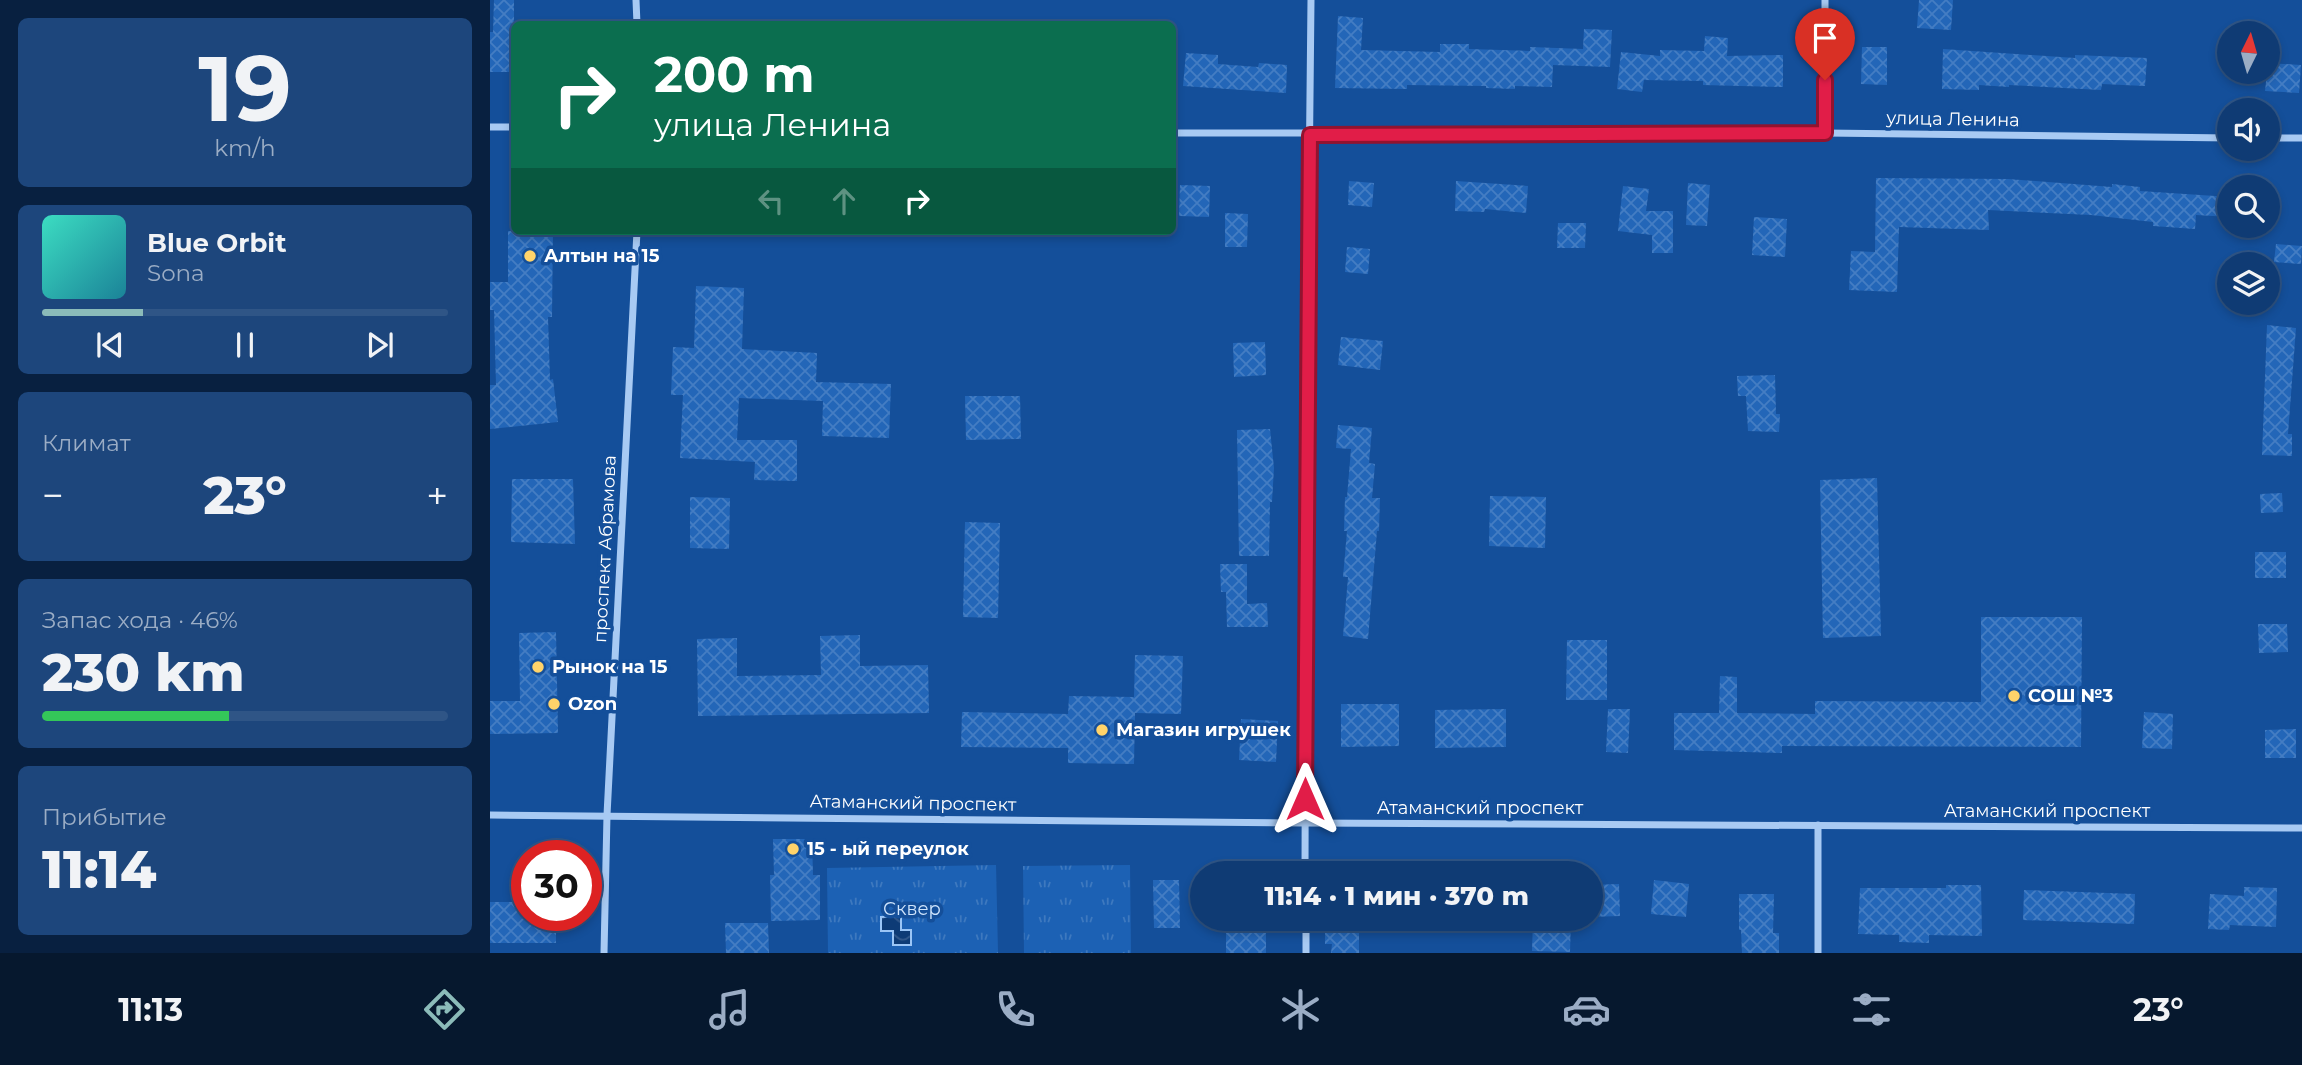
<!DOCTYPE html>
<html lang="ru">
<meta charset="utf-8">
<style>
body{margin:0;font-family:Montserrat,sans-serif;background:#1d467c;color:#f1f3f6;height:100vh;display:flex;flex-direction:column;font-size:26px;white-space:nowrap}
*{box-sizing:border-box;margin:0}
p{font-size:23px;color:#9badc5}
.icon{flex:none;width:38px;height:38px;fill:none;stroke:currentColor;stroke-width:2;stroke-linecap:round;stroke-linejoin:round}
.map{position:relative;flex:1;overflow:hidden}
.details{display:flex;flex-direction:column;gap:18px;padding:18px;background:#082040;width:490px}
.details>*{flex:none}
.guide{position:absolute;left:21px;top:21px;width:665px;height:214px;border-radius:10px;box-shadow:0 4px 10px #0003,0 0 0 2px #2f5586;background:#0b6e4f;color:#fff;overflow:hidden}
.needle{width:46px;rotate:5deg}
.fabs{position:absolute;left:1727px;top:21px;display:grid;gap:14px}
.fabs a{display:grid;place-items:center;width:63px;height:63px;border-radius:50%;background:#0f3b74;box-shadow:0 4px 10px #0003,0 0 0 2px #2f5586;font-size:35px}
.speed{position:absolute;left:21px;top:840px;display:flex;gap:14px;font-size:35px;font-weight:700;text-align:center}
.speed>*{display:grid;place-content:center;width:91px;height:91px;border-radius:50%;background:#0f3b74;box-shadow:0 4px 10px #0003,0 0 0 2px #2f5586;line-height:1}
.speed .limit{border:10px solid #d22;background:#fff;color:#111}
.pin{position:absolute;display:grid;place-items:center;width:60px;height:60px;color:#fff;margin:-72px -30px;border-radius:50% 50% 50% 0;rotate:-45deg;box-shadow:0 0 7px #0007}
.pin .icon{rotate:45deg}
.me{position:absolute;width:77px;margin:-38px;rotate:0deg;stroke-linejoin:round;filter:drop-shadow(0 0 5px #0008)}
.turn{display:flex;align-items:center;gap:24px;height:147px;padding:0 28px;font-size:32px}
.turn .icon{width:91px;height:91px;stroke-width:2.5}
.turn b{display:block;font-size:49px;line-height:60px}
.lanes{display:flex;align-items:center;height:66px;padding:0 28px;background:#0003;justify-content:center;gap:35px;direction:ltr}
.lanes .off{opacity:.35}
.big{font-size:52px;font-weight:800;line-height:1.1}
.details .card{flex:1;display:flex;flex-direction:column;justify-content:center;gap:10px;min-width:0;padding:0 24px;border-radius:10px;background:#1d467c}
.details .dial{align-items:center;gap:0}
.dial b{font-size:91px;line-height:1}
.song{display:flex;align-items:center;gap:21px}
.cover{width:84px;height:84px;border-radius:10px;background:linear-gradient(135deg,hsl(170 70% 55%),hsl(190 70% 35%))}
.played{height:7px;border-radius:4px;background:linear-gradient(90deg,#8bbbb9 25%,#2f5586 25%)}
.keys{display:flex;justify-content:space-around;direction:ltr}
.heat{display:flex;justify-content:space-between;align-items:center;font-size:38px;direction:ltr}
.charge{height:10px;border-radius:5px;background:linear-gradient(90deg,#34c759 46%,#2f5586 0)}
.trip{position:absolute;left:700px;top:861px;width:413px;height:70px;border-radius:35px;background:#0f3b74;box-shadow:0 4px 10px #0003,0 0 0 2px #2f5586;font-weight:800;line-height:70px;text-align:center}
.tabs{display:flex;height:112px;justify-content:space-around;align-items:center;background:#06182e;color:#9badc5}
.tabs .icon{width:49px;height:49px}
.tabs .active{color:#8bbbb9}
.tabs b{font-size:32px;color:#f1f3f6}
main{display:flex;flex:1;min-height:0}
.map>svg:first-child{display:block}
.grass{fill:url(#grass-tufts)}
.water{fill:url(#water-waves);stroke:#9ac5f6;stroke-width:2}
.building{fill:url(#building-cross-hatch)}
.lines{fill:none;stroke-linecap:round;stroke-linejoin:round}
.street{stroke:#a8caf3;stroke-width:7}
.route-casing{stroke:#92132f;stroke-width:18}
.route{stroke:#e11d48;stroke-width:12}
.poi-dot{fill:#ffd36a;stroke:#144f9a;stroke-width:2.5}
.labels{text-anchor:middle;dominant-baseline:central;stroke-width:7;stroke-linejoin:round;paint-order:stroke}
.street-label{font-size:18px;fill:#fff;stroke:#144f9a}
.poi-label{font-size:18px;font-weight:bold;fill:#fff;stroke:#144f9a;text-anchor:start}
.park-label{font-size:18px;fill:#d0e5fd;stroke:#144f9a}
</style>
<main>
<section class="details">
<div class="card dial"><b>19</b><p>km/h</p></div>
<div class="card">
<div class="song"><i class="cover"></i><div><b>Blue Orbit</b><p>Sona</p></div></div>
<div class="played"></div>
<div class="keys"><svg class="icon" aria-label="previous" viewBox="0 0 24 24"><path d="M18 5L8 12l10 7zM5 5v14"/></svg><svg class="icon" aria-label="pause" viewBox="0 0 24 24"><path d="M8 5v14M16 5v14"/></svg><svg class="icon" aria-label="next" viewBox="0 0 24 24"><path d="M6 5l10 7-10 7zM19 5v14"/></svg></div>
</div>
<div class="card"><p>Климат</p>
<div class="heat"><a>−</a><b class="big">23°</b><a>+</a></div>
</div>
<div class="card"><p>Запас хода · 46%</p><b class="big">230 km</b><div class="charge"></div></div>
<div class="card"><p>Прибытие</p><b class="big">11:14</b></div>
</section>
<div class="map">
<svg width="1812" height="953" viewBox="0 0 1812 953">
<defs>
<pattern id="grass-tufts" width="24" height="20" patternUnits="userSpaceOnUse" patternTransform="scale(1.75)"><rect width="24" height="20" fill="#1c61b4"/><path d="M3 7l-1-3M5 7V3M7 7l1-3M15 17l-1-3M17 17v-4M19 17l1-3" fill="none" stroke="#3e79bf"/></pattern>
<pattern id="water-waves" width="16" height="10" patternUnits="userSpaceOnUse" patternTransform="scale(1.75)"><rect width="16" height="10" fill="#0d3b76"/><path d="M0 5q4-4 8 0t8 0" fill="none" stroke="#31588b"/></pattern>
<pattern id="building-cross-hatch" width="8" height="8" patternUnits="userSpaceOnUse" patternTransform="scale(1.75)"><rect width="8" height="8" fill="#2366b8"/><path d="M0 0l8 8M0 8l8-8" fill="none" stroke="#447dc3"/></pattern>
</defs>
<rect width="100%" height="100%" fill="#144f9a"/>
<!-- grass -->
<g class="grass">
<path d="M506,865L508,953H338L337,868Z"/>
<path d="M640,865L641,953H534L533,866Z"/>
</g>
<!-- water -->
<path class="water" d="M411,916V930H421V945H403V931H391V917Z"/>
<!-- building -->
<g class="building">
<path d="M4,0H24V72H0V32H3Z"/>
<path d="M1429,0H1463L1461,30L1427,28Z"/>
<path d="M848,16L873,18L871,50L950,52V44H979V49L1040,51V47L1093,49L1094,29L1122,30L1120,67L1063,65L1062,87L1025,86V89L996,88V86L917,85V89L845,88Z"/>
<path d="M1215,36L1238,38L1237,56L1293,55V87L1213,85V81L1154,80L1152,92L1127,89L1131,52L1170,56V50L1214,51Z"/>
<path d="M1372,47H1397V85L1371,84Z"/>
<path d="M1453,49L1585,58V55L1657,58L1655,86L1612,84L1611,90L1519,85V87L1489,85V90L1452,89Z"/>
<path d="M696,53L728,55V64L768,67L769,63L797,65L796,93L693,86Z"/>
<path d="M1778,63L1811,65L1809,93L1775,91Z"/>
<path d="M1386,178L1518,179L1622,187V184L1650,187V191L1740,197V217L1706,215L1705,229L1663,226V222L1601,215L1498,210L1499,230L1409,227L1407,292L1359,290L1361,251L1385,252Z"/>
<path d="M859,181L884,183L882,207L858,205Z"/>
<path d="M966,181L1038,186L1036,213L995,209L994,212L965,211Z"/>
<path d="M1198,183L1220,185L1217,226L1196,225Z"/>
<path d="M690,185L720,186L719,217L689,216Z"/>
<path d="M1133,186L1159,189L1156,211H1183V253H1162V235L1128,231Z"/>
<path d="M735,213L758,214L757,247H735Z"/>
<path d="M1264,217L1297,219L1295,257L1262,255Z"/>
<path d="M1068,223H1096L1095,248H1067Z"/>
<path d="M18,231H63L62,317H58L60,380L63,379L68,422L0,429V385H6L4,310H0V282H18Z"/>
<path d="M1786,244L1812,246L1811,264L1784,262Z"/>
<path d="M857,247L880,249L878,274L855,272Z"/>
<path d="M206,286L254,288L252,349L327,353L326,382L401,384L399,438L332,436L333,401L249,398L247,440H307V481L264,480L265,462L190,458L193,395H181L183,347L204,348Z"/>
<path d="M1777,325L1806,328L1798,434H1802V456L1772,455Z"/>
<path d="M851,337L893,341L890,370L848,365Z"/>
<path d="M775,342L776,375L744,377L743,343Z"/>
<path d="M1285,375L1286,414H1290L1289,432L1258,431L1256,396H1248L1247,376Z"/>
<path d="M475,396H530L531,439L476,440Z"/>
<path d="M848,425L882,428L879,463L885,464L882,498H890L889,531H887L878,639L853,636L858,577H853L857,531H854L855,497H857L861,449L846,448Z"/>
<path d="M780,429L784,468L782,502H780L779,556H749L747,430Z"/>
<path d="M1387,478L1391,636L1333,638L1330,480Z"/>
<path d="M22,479H83L85,544L21,542Z"/>
<path d="M1792,493L1793,512L1771,513L1770,494Z"/>
<path d="M1000,496L1056,497L1055,548L999,546Z"/>
<path d="M200,497L240,498L239,549L200,548Z"/>
<path d="M475,522L510,523L508,618L473,617Z"/>
<rect x="1765" y="552" width="31" height="26"/>
<path d="M730,564H757V604L777,603L778,627H737L736,592H731Z"/>
<path d="M1491,617H1592L1591,747L1292,746V753L1184,750V713H1229L1230,676L1247,677V713L1325,714V701L1491,702Z"/>
<path d="M1768,624H1797L1798,652L1769,653Z"/>
<path d="M66,632L68,733L0,734V701H30L29,633Z"/>
<path d="M370,635V666L438,665L439,713L208,716L207,639L247,638V676L331,675L330,636Z"/>
<path d="M1077,640H1117V700H1076Z"/>
<path d="M645,655L693,656L691,714L645,713L644,764L578,763V748L471,747L472,712L578,714L579,696L644,697Z"/>
<path d="M851,704H909V746L851,747Z"/>
<path d="M1016,709V747L945,748V710Z"/>
<path d="M1118,709H1140L1138,753L1116,752Z"/>
<path d="M1654,712L1683,714L1682,749L1652,748Z"/>
<path d="M751,719L788,721L786,762L749,760Z"/>
<path d="M1806,729V758H1775V730Z"/>
<path d="M283,839H322L323,875H330V920L281,921L280,875H284Z"/>
<path d="M663,880H689L690,928H664Z"/>
<path d="M1164,880L1199,884L1196,917L1161,914Z"/>
<path d="M1129,884L1130,916L1101,917V885Z"/>
<path d="M1456,885H1491L1492,936L1439,935V943L1409,942V935L1368,934L1370,888H1456Z"/>
<path d="M1754,887L1787,888L1786,927L1740,925L1739,930L1718,929L1720,894L1754,896Z"/>
<path d="M1534,890L1645,894L1644,924L1533,920Z"/>
<path d="M1249,894H1284L1283,933H1289V953H1252L1251,930H1249Z"/>
<path d="M0,902H37V915H66V943H0Z"/>
<rect x="736" y="919" width="40" height="34"/>
<path d="M1043,919H1081L1080,952L1042,951Z"/>
<path d="M235,923H278L279,953H236Z"/>
<path d="M835,926H869V953H841L842,944H835Z"/>
</g>
<g class="lines">
<!-- street -->
<g class="street">
<path d="M146,0L147,24"/>
<path d="M1335,0V133"/>
<path d="M0,127H24"/>
<path d="M682,133H1335L1740,138"/>
<path d="M1778,138H1812"/>
<path d="M0,815L815,823L1812,828"/>
<path d="M815,873L816,480L821,0"/>
<path d="M816,919V953"/>
<path d="M114,953L117,815L147,231"/>
<path d="M1328,953V825"/>
</g>
</g>
<g class="lines">
<defs>
<path id="route" d="M815,799L820,135L1335,133V80"/>
</defs>
<!-- route casing -->
<use href="#route" class="route-casing"/>
<!-- route -->
<use href="#route" class="route"/>
</g>
<!-- markers -->
<g class="poi-dot">
<circle cx="40" cy="256" r="7"/>
<circle cx="48" cy="667" r="7"/>
<circle cx="1524" cy="696" r="7"/>
<circle cx="64" cy="704" r="7"/>
<circle cx="612" cy="730" r="7"/>
<circle cx="303" cy="849" r="7"/>
</g>
<g class="labels">
<!-- street labels -->
<g class="street-label">
<text transform="translate(1463 119) rotate(1)">улица Ленина</text>
<text transform="translate(115 549) rotate(-87)">проспект Абрамова</text>
<text transform="translate(423 803) rotate(1)">Атаманский проспект</text>
<text x="990" y="808">Атаманский проспект</text>
<text x="1557" y="811">Атаманский проспект</text>
</g>
<!-- poi labels -->
<g class="poi-label">
<text x="54" y="256">Алтын на 15</text>
<text x="62" y="667">Рынок на 15</text>
<text x="1538" y="696">СОШ №3</text>
<text x="78" y="704">Ozon</text>
<text x="626" y="730">Магазин игрушек</text>
<text x="317" y="849">15 - ый переулок</text>
</g>
<!-- park labels -->
<g class="park-label">
<text x="422" y="909">Сквер</text>
</g>
</g>
</svg>
<div class="fabs">
<a><svg class="needle" viewBox="-14 -14 28 28"><path d="M0-13l5 13h-10z" fill="#e53935"/><path d="M0 13l5-13h-10z" fill="#9badc5"/></svg></a>
<a><svg class="icon" aria-label="sound" viewBox="0 0 24 24"><path d="M4 9h4l5-4v14l-5-4H4zM17 9q2 3 0 6"/></svg></a>
<a><svg class="icon" aria-label="search" viewBox="0 0 24 24"><circle cx="10" cy="10" r="6"/><path d="M15 15l6 6"/></svg></a>
<a><svg class="icon" aria-label="layers" viewBox="0 0 24 24"><path d="M12 4l9 5-9 5-9-5zM3 14l9 5 9-5"/></svg></a>
</div>
<div class="speed"><div class="limit">30</div></div>
<div class="pin" style="left:1335px;top:80px;background:#d93025"><svg class="icon" aria-label="arrive" viewBox="0 0 24 24"><path d="M6 21V4h12l-3 4 3 4H6"/></svg></div>
<svg class="me" style="left:815px;top:799px" viewBox="-20 -20 40 40"><path d="M0-17L14 15 0 8-14 15z" fill="#e11d48" stroke="#fff" stroke-width="4"/></svg>
<div class="trip">11:14 · 1 мин · 370 m</div>
<div class="guide">
<div class="turn"><svg class="icon" aria-label="right" viewBox="0 0 24 24"><path d="M7 20v-9h11M14 6l5 5-5 5"/></svg><div><b>200 m</b>улица Ленина</div></div>
<div class="lanes"><svg class="icon off" aria-label="left" viewBox="0 0 24 24"><path d="M17 20v-9H6M10 6l-5 5 5 5"/></svg><svg class="icon off" aria-label="ahead" viewBox="0 0 24 24"><path d="M12 20V5M6 11l6-6 6 6"/></svg><svg class="icon" aria-label="right" viewBox="0 0 24 24"><path d="M7 20v-9h11M14 6l5 5-5 5"/></svg></div>
</div>
</div>
</main>
<nav class="tabs">
<b>11:13</b>
<svg class="icon active" aria-label="directions" viewBox="0 0 24 24"><path d="M12 3l9 9-9 9-9-9zM9 14v-3h6M13 9l2 2-2 2"/></svg>
<svg class="icon" aria-label="music" viewBox="0 0 24 24"><path d="M9 18V5l10-2v13"/><circle cx="6" cy="18" r="3"/><circle cx="16" cy="16" r="3"/></svg>
<svg class="icon" aria-label="phone" viewBox="0 0 24 24"><path d="M5 4h4l2 5-3 2q2 4 5 5l2-3 5 2v4C11 20 4 13 5 4z"/></svg>
<svg class="icon" aria-label="climate" viewBox="0 0 24 24"><path d="M12 3v18M4 7l16 10M4 17L20 7"/></svg>
<svg class="icon" aria-label="car" viewBox="0 0 24 24"><path d="M5 17H2v-5l4-1 3-4h7l3 4 3 1v5h-3M9 17h6M6 11h13"/><circle cx="7" cy="17" r="2"/><circle cx="17" cy="17" r="2"/></svg>
<svg class="icon" aria-label="filters" viewBox="0 0 24 24"><path d="M4 7h16M4 17h16"/><circle cx="9" cy="7" r="2"/><circle cx="15" cy="17" r="2"/></svg>
<b>23°</b>
</nav>
